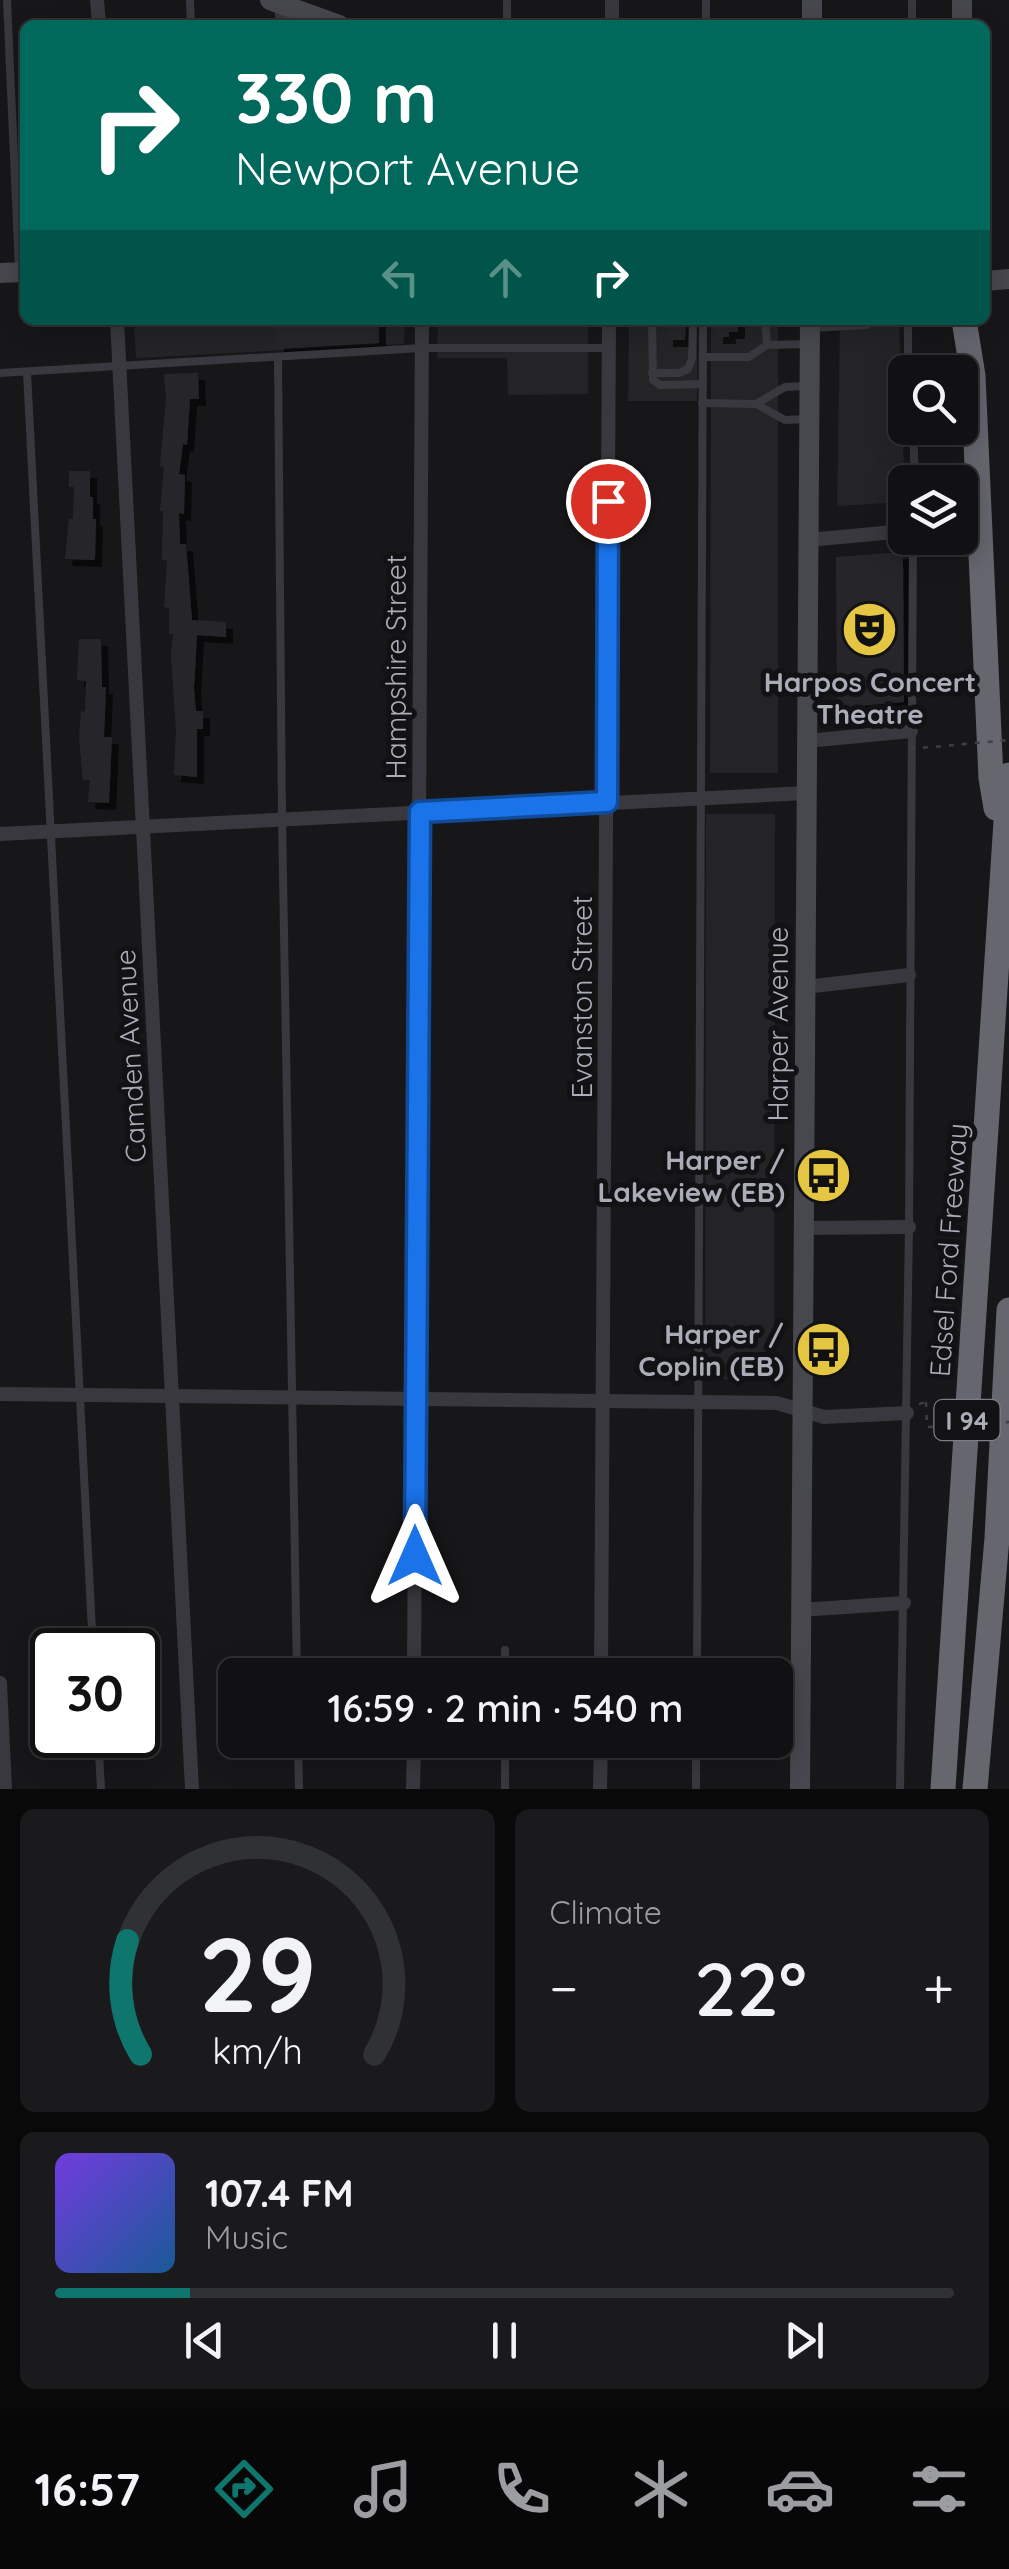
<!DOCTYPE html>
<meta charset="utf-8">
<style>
body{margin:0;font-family:Quicksand,sans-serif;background:#1a1a1c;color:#f1f3f6;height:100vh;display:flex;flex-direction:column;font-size:38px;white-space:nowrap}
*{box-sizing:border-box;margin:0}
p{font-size:32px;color:#9c9da0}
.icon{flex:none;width:55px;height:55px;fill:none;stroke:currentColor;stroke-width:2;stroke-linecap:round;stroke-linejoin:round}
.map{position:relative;height:1789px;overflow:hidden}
.sheet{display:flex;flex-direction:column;gap:20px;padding:20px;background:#09090a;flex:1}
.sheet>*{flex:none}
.hud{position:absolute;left:20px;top:20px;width:970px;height:305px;border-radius:15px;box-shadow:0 5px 25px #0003,0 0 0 2px #303133;background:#00695c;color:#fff;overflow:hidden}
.fabs{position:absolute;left:888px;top:355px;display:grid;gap:20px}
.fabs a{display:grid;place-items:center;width:90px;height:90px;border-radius:15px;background:#111113;box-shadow:0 5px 25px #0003,0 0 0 2px #303133;font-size:50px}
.speed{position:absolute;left:30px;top:1628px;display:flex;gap:20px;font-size:50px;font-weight:700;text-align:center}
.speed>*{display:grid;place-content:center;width:130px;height:130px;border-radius:50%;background:#111113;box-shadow:0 5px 25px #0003,0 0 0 2px #303133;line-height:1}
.speed .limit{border:5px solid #111;border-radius:15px;background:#fff;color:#111}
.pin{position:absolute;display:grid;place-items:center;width:85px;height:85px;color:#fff;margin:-42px;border:5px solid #fff;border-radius:50%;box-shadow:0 2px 10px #0007}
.me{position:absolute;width:110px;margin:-55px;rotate:0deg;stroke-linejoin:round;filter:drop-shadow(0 0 8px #0008)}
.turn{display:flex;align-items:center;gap:35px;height:210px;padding:0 50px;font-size:45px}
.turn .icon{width:130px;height:130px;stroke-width:2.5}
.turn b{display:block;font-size:70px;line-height:85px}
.lanes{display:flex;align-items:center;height:95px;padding:0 50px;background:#0003;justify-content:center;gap:50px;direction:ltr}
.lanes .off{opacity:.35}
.big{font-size:75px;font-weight:600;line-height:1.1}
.sheet .card{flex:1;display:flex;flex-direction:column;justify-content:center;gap:15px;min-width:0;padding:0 35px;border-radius:15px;background:#1a1a1c}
.sheet .dial{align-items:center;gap:0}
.dial svg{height:260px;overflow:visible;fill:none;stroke:#303133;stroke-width:7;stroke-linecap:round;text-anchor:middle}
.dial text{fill:#f1f3f6;stroke:none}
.song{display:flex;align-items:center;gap:30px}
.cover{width:120px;height:120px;border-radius:15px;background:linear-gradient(135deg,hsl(260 70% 55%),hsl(210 70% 35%))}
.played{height:10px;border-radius:5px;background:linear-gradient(90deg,#0f766e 15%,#303133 15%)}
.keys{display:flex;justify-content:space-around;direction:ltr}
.heat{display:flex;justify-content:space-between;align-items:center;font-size:55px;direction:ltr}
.sheet .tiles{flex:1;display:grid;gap:20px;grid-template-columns:1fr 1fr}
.card:last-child{grid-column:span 2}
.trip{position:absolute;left:218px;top:1658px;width:575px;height:100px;border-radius:15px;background:#111113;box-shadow:0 5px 25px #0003,0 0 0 2px #303133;font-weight:600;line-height:100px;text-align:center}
.menu{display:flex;height:160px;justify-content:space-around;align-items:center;background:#070708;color:#9c9da0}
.menu .icon{width:70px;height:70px}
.menu .current{color:#0f766e}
.menu b{font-size:45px;color:#f1f3f6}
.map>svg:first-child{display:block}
.built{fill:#242326}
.building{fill:#28272a;filter:url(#shadow)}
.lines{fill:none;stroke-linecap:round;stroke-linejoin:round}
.path{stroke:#3e3f45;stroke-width:2.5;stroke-dasharray:5 8;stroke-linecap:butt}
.lane{stroke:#38383e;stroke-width:8}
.street{stroke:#38383e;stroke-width:14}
.secondary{stroke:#47474e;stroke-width:20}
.highway{stroke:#65666e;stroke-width:25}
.path-bridge{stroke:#3e3f45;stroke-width:2.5;stroke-dasharray:5 8;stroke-linecap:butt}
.route-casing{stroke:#114b97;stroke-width:25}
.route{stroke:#1a73e8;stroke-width:18}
.labels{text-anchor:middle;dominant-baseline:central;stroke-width:10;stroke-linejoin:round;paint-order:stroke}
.shield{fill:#121214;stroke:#7c7e87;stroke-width:2.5}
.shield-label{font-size:25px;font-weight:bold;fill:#aaacb8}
.street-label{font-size:28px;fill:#aaacb8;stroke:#121214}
.poi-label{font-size:28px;font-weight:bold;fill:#aaacb8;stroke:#121214;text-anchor:end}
</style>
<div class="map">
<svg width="1009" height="1789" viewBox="0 0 1009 1789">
<defs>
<filter id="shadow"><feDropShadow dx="7" dy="7" stdDeviation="0" flood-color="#0009"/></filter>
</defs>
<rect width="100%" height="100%" fill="#171719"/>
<!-- built -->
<g class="built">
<path d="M134,320H405L404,344L136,358Z"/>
<path d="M438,320H588V394L508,395L507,358H437Z"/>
<path d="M629,320H697V401H628Z"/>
<path d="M711,320H778V773H710Z"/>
<path d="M840,320H899L905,502L837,506Z"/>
<path d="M706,814H775L774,1379H705Z"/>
</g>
<!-- building -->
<g class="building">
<path d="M277,320H379V343L277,349Z"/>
<path d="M666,320H686L685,340H666Z"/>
<path d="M716,320H738V332H729V337H716Z"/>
<path d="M198,373L199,399H190L187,445L183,444L179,474L185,475L184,514L179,513L180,544H186L192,620L226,622V637L197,635L194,688L196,711H203V729H197V777L174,775L176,729L171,656L173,634H169V608L164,607L167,560H162L163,511H160L164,467L160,466L166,399L164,374Z"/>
<path d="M69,471H90V497H93V519H96L95,560L65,559L69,519H73L74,487H69Z"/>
<path d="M903,552L904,702L837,708L836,557Z"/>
<path d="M79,639H101L102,687H106L104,737H112L109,803L88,802L90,780H83L79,739L81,711L85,712L86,681L77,680Z"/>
</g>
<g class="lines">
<!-- path -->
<path class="path" d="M919,1404L926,1402"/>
<!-- lane -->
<g class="lane">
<path d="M7,0L19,270"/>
<path d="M190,0L191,25"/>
<path d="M507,25V0"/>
<path d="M706,25V0"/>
<path d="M912,25V0"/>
<path d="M652,320L653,380L660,385L703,384"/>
<path d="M765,320L767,345L810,344"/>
<path d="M908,320V372"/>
<path d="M811,328L867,325L868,320"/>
<path d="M278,357L282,818L297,1675"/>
<path d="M703,357H749L767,345"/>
<path d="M27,372L93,1650"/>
<path d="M0,373L422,348H609"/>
<path d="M652,373H679L688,369L692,359L693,320"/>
<path d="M702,403L756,404L785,420L809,419"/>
<path d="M756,404L785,387L807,386"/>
<path d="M913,428L915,482"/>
<path d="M505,1675V1650"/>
<path d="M697,1675L703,320"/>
<path d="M98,1735L101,1789"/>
<path d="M298,1740L299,1789"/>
<path d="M505,1789V1740"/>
<path d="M696,1789V1740"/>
<path d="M900,1789L909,1227L913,538"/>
</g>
<!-- street -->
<g class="street">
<path d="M97,0L99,25"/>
<path d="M281,4L283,25"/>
<path d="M612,25V0"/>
<path d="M117,320L192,1789"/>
<path d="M808,540L905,531"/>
<path d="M807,741L911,731"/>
<path d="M0,834L806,793"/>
<path d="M805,987L909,975"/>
<path d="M804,1228L909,1227"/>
<path d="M0,1394L777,1403L824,1417L907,1413"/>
<path d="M800,1610L904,1603"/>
<path d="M414,1675L422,320"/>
<path d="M601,1675L609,320"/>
<path d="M0,1683L5,1789"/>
<path d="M413,1789L414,1740"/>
<path d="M600,1789L601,1740"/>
</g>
<!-- secondary -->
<g class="secondary">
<path d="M270,0L339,25"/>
<path d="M962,0V25"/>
<path d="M812,25V0"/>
<path d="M0,273L25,272"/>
<path d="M985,281L1009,279"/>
<path d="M800,1789L810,320"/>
</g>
<!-- highway -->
<g class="highway">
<path d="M964,320L973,376L991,778L996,808"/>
<path d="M943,1789L1009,775"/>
<path d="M975,1789L997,1538L1009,1310"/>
</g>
<!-- path-bridge -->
<g class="path-bridge">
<path d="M910,749L1009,740"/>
<path d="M926,1402L927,1427L1009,1422"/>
</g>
</g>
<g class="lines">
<defs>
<path id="route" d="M415,1556L420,812L607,802L608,501"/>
</defs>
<!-- route casing -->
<use href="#route" class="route-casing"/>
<!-- route -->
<use href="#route" class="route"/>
</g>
<!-- icons -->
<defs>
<symbol id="theatre-disc" viewBox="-11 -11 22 22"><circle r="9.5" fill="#e5c643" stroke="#121214"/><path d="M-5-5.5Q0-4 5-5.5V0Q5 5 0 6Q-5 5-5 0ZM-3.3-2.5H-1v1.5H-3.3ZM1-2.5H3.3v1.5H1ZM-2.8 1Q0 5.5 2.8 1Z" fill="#111"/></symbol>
<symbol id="bus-disc" viewBox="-11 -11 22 22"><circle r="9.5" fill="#e5c643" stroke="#121214"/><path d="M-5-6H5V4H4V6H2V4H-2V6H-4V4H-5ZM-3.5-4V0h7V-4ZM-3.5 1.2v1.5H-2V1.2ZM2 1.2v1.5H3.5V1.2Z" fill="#111"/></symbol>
</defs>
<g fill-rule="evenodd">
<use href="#theatre-disc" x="838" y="598" width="63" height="63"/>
<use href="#bus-disc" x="792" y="1144" width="63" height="63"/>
<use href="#bus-disc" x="792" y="1318" width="63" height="63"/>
</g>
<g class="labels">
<!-- shield labels -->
<rect class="shield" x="934.5" y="1400" width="65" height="40" rx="8"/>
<g class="shield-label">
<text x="967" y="1420">I 94</text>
</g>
<!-- street labels -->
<g class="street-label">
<text transform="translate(395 667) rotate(-90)">Hampshire Street</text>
<text transform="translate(581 997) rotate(-90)">Evanston Street</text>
<text transform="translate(777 1024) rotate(-90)">Harper Avenue</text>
<text transform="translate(130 1056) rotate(-93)">Camden Avenue</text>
<text transform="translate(948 1250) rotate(-86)">Edsel Ford Freeway</text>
</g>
<!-- poi labels -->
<g class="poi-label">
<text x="870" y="681" text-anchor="middle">Harpos Concert<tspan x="870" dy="32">Theatre</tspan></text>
<text x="785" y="1159">Harper /<tspan x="785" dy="32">Lakeview (EB)</tspan></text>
<text x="784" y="1333">Harper /<tspan x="784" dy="32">Coplin (EB)</tspan></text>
</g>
</g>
</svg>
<div class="fabs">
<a><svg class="icon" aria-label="search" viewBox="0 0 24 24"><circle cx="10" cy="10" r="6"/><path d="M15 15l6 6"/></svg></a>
<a><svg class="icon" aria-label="layers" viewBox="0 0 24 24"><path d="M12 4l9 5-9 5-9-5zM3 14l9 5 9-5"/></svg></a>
</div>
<div class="speed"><div class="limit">30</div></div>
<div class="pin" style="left:608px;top:501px;background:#d93025"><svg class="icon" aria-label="arrive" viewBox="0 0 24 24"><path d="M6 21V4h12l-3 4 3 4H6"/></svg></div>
<svg class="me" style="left:415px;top:1556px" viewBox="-20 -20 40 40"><path d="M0-17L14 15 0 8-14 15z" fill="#1a73e8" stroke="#fff" stroke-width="4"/></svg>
<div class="trip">16:59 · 2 min · 540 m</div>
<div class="hud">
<div class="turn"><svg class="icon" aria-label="right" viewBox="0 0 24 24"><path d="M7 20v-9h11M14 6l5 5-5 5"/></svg><div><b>330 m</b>Newport Avenue</div></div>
<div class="lanes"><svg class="icon off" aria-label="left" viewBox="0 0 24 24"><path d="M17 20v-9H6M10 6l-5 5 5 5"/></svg><svg class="icon off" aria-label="ahead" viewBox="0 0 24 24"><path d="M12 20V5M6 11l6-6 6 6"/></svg><svg class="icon" aria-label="right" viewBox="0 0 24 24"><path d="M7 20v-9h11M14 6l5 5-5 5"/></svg></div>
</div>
</div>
<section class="sheet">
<div class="tiles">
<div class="card dial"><svg viewBox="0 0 100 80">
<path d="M14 69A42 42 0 1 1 86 69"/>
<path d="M14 69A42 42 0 0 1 10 34" stroke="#0f766e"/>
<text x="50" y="56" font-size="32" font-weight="700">29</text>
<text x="50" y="72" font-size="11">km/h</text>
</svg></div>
<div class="card"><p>Climate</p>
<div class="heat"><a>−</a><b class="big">22°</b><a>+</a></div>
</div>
<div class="card">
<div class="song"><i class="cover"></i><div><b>107.4 FM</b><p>Music</p></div></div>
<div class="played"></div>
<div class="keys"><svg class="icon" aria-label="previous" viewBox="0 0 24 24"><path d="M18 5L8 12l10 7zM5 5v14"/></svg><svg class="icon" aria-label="pause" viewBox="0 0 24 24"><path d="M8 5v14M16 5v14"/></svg><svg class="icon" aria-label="next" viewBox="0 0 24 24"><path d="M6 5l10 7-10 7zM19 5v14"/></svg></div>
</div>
</div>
</section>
<nav class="menu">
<b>16:57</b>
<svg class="icon current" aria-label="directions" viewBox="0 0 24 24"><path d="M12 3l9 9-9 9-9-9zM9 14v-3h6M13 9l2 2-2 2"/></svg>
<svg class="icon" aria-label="music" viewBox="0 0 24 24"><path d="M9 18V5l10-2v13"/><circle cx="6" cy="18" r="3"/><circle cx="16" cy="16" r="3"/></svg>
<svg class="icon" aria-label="phone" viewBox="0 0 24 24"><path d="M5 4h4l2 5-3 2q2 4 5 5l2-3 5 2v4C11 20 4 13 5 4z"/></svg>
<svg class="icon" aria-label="climate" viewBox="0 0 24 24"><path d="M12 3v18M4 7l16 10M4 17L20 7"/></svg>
<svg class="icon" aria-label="car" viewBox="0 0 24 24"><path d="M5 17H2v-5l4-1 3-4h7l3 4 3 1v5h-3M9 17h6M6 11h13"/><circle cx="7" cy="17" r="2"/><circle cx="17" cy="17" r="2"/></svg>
<svg class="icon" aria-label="filters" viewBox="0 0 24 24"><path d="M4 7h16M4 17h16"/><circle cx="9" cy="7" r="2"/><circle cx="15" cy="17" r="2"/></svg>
</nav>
